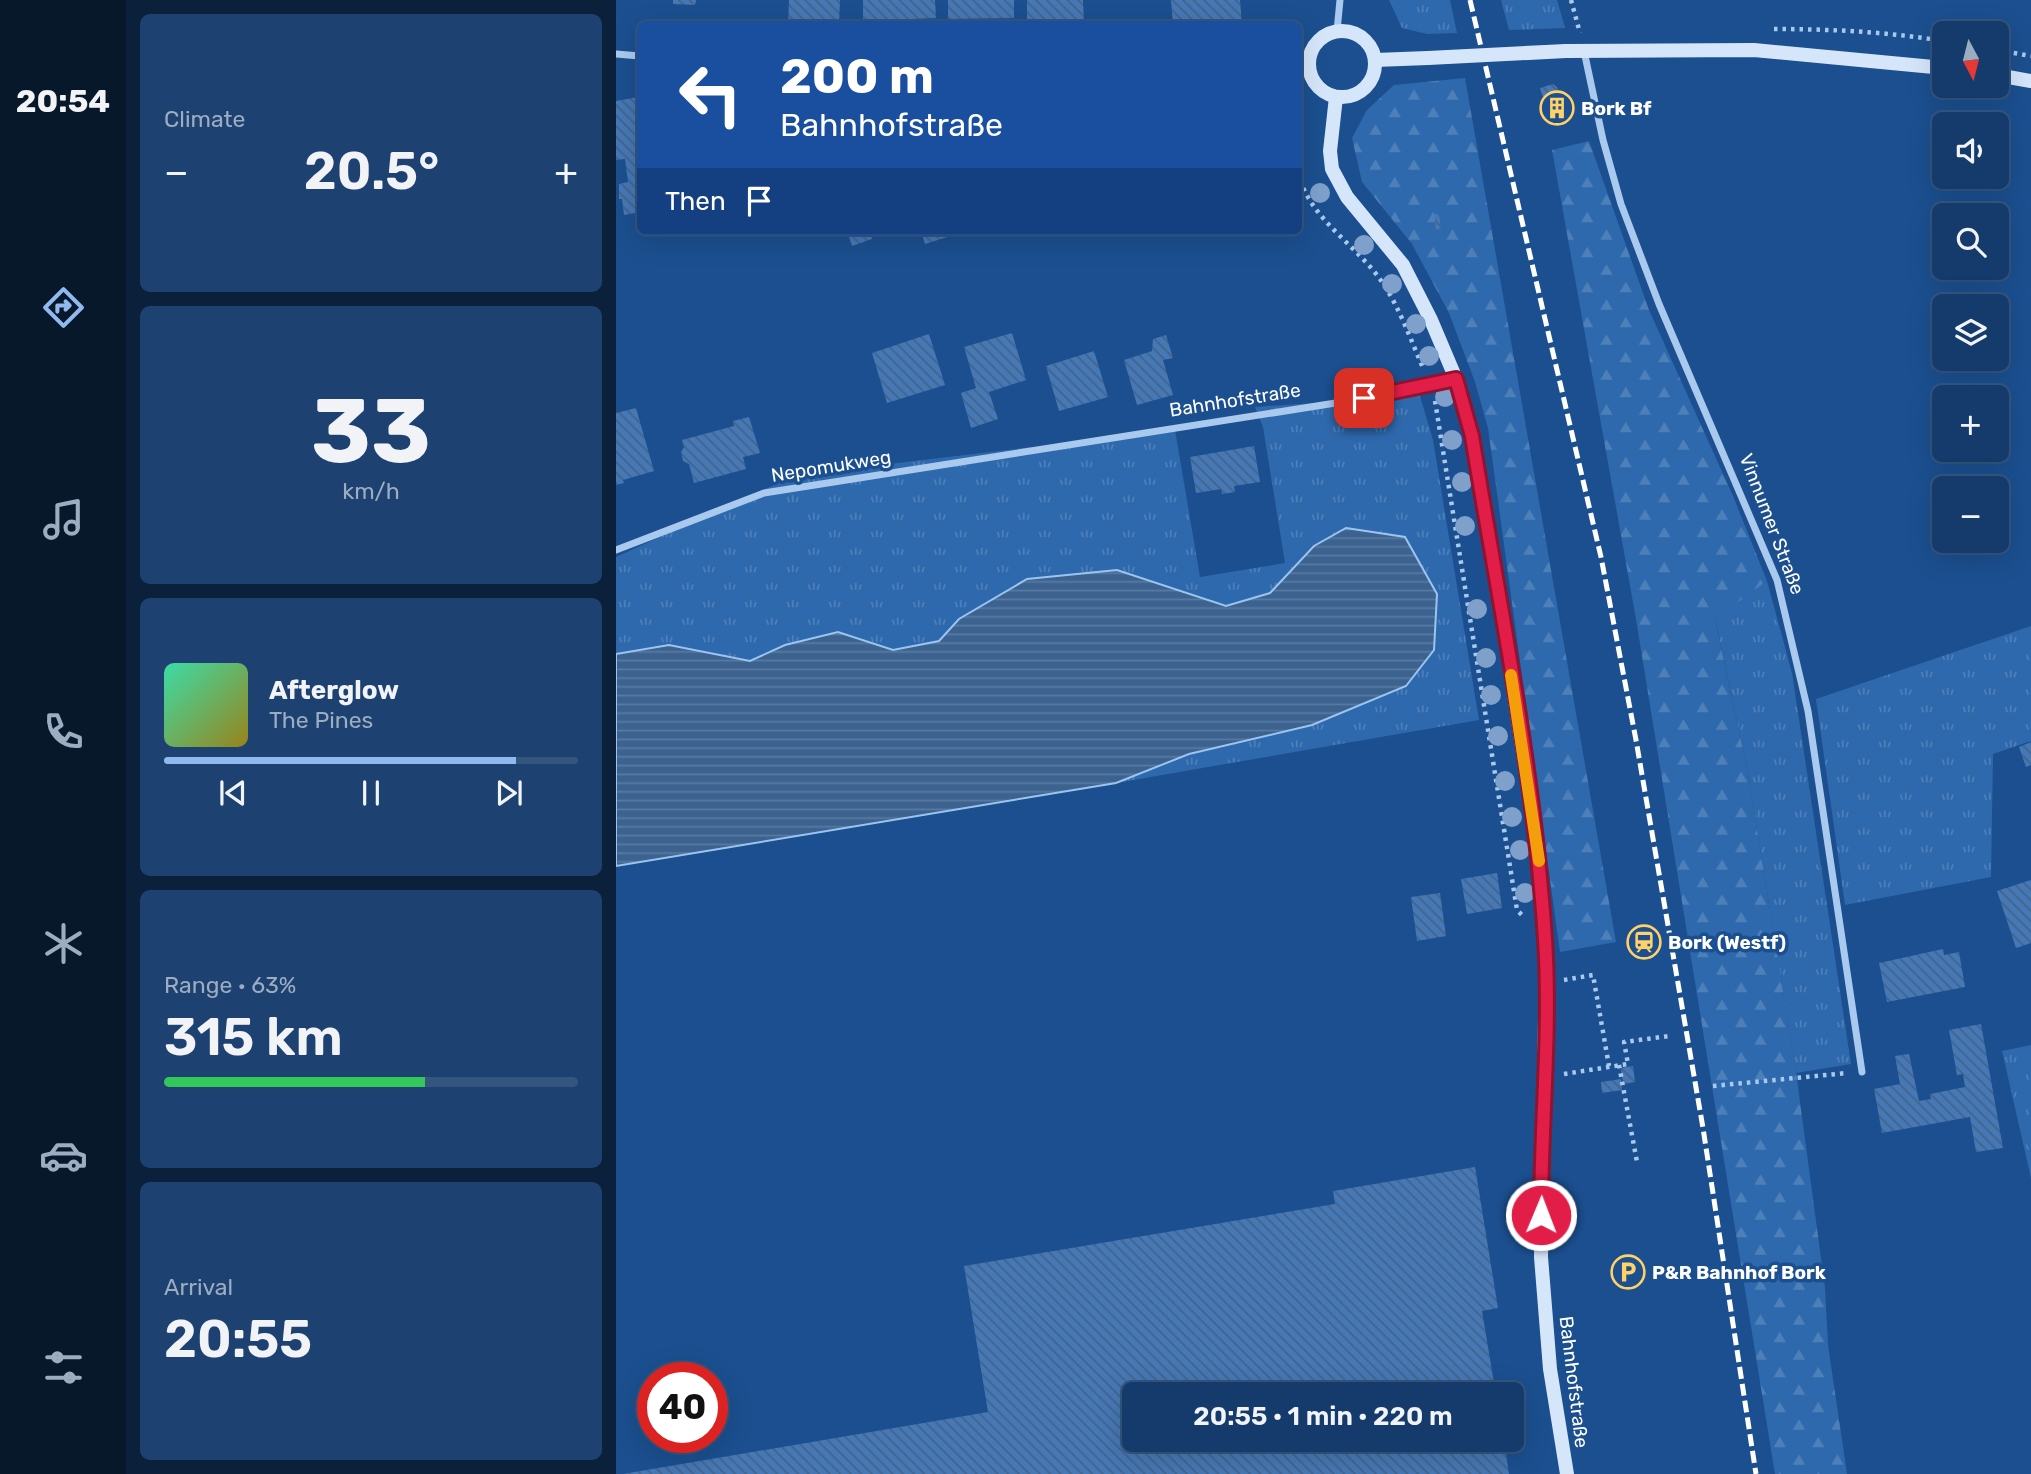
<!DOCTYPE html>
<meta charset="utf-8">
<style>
body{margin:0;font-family:Rubik,sans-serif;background:#1d4271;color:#f1f3f6;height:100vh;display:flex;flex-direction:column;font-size:26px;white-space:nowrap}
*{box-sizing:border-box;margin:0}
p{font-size:23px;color:#9dadc1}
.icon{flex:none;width:38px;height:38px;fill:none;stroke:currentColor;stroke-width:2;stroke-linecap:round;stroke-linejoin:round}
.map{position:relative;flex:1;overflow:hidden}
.details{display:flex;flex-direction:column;gap:14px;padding:14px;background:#0b203b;width:490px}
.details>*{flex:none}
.top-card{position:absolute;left:21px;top:21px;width:665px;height:214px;border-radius:10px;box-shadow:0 7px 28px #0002,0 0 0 2px #33557e;background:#1a4fa0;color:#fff;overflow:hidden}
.needle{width:46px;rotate:173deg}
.controls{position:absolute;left:1316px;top:21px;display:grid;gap:14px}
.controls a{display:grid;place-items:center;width:77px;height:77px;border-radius:10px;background:#143b6b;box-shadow:0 7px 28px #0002,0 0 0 2px #33557e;font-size:35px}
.speed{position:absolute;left:21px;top:1362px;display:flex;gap:14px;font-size:35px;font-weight:700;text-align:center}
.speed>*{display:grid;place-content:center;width:91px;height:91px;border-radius:50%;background:#143b6b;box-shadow:0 7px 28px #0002,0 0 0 2px #33557e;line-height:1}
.speed .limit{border:10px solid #d22;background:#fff;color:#111}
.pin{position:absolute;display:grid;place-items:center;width:60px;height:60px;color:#fff;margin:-30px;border-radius:14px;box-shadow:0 4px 10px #0006}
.me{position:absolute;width:77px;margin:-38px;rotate:1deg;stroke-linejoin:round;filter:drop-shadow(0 0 5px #0008)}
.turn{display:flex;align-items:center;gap:24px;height:147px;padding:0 28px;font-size:32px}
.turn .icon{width:91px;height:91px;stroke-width:2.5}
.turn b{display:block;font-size:49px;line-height:60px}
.then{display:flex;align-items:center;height:66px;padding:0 28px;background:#0003;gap:14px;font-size:26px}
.big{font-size:52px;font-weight:600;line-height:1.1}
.details .tile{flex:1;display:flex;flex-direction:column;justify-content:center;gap:10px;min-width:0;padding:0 24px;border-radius:10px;background:#1d4271}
.details .dial{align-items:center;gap:0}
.dial b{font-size:91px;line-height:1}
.song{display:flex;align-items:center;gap:21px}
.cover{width:84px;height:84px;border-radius:10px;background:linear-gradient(135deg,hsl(160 70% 55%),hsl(50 70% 35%))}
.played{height:7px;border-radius:4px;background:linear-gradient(90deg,#90b9f0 85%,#33557e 85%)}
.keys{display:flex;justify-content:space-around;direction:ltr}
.heat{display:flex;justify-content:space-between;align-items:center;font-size:38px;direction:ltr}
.charge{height:10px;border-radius:5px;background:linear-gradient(90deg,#34c759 63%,#33557e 0)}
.trip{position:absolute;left:506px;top:1382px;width:402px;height:70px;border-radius:10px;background:#143b6b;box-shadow:0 7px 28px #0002,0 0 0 2px #33557e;font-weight:600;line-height:70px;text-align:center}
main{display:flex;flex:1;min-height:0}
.menu{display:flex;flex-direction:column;width:126px;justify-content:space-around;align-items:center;background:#08182b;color:#9dadc1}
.menu .icon{width:49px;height:49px}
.menu .on{color:#90b9f0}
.menu b{font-size:32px;color:#f1f3f6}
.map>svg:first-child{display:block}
.grass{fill:url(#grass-tufts)}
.forest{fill:url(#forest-firs)}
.water{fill:url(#water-rules);stroke:#9cc4f0;stroke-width:2}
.building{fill:url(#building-back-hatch)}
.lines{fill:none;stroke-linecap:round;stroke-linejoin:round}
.path{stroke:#a9c9ee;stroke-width:4.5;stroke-dasharray:3.5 5;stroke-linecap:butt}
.street{stroke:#a9c9ee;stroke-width:7}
.secondary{stroke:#d6e6fa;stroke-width:14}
.rail{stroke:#fff;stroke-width:5;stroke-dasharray:12 5;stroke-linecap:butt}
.secondary-bridge{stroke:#d6e6fa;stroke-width:14}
.tree{fill:#7ea0ca}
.route-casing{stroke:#92132f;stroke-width:18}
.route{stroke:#e11d48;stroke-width:12}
.slow{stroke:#f59e0b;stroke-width:12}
.labels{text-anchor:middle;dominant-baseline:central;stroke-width:7;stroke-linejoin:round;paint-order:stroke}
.poi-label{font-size:19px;font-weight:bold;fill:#fff;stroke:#1b4f8f;text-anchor:start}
.street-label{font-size:19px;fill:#fff;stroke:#1b4f8f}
</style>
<main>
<nav class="menu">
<b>20:54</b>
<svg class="icon on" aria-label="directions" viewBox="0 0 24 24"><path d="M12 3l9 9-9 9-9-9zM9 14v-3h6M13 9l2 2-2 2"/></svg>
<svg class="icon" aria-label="music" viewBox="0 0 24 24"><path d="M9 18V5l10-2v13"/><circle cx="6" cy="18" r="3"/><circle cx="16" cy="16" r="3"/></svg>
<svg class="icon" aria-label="phone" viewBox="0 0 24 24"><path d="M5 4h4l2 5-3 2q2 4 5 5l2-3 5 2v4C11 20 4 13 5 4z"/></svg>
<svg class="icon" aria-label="climate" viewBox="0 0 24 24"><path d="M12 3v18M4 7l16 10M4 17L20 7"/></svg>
<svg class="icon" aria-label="car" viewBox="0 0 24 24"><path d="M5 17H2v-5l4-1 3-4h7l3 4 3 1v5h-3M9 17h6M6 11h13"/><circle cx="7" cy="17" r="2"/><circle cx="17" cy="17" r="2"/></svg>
<svg class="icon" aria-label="filters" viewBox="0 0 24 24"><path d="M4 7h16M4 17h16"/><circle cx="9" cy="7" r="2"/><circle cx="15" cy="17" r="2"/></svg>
</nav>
<section class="details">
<div class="tile"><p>Climate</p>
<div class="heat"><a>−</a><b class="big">20.5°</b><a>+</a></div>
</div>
<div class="tile dial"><b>33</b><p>km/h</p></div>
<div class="tile">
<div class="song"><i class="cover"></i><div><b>Afterglow</b><p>The Pines</p></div></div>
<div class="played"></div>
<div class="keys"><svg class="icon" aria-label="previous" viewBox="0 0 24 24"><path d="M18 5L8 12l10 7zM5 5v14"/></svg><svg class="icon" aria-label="pause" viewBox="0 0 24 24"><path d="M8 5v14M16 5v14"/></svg><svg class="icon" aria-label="next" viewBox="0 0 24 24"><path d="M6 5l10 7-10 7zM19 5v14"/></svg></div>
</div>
<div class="tile"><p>Range · 63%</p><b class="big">315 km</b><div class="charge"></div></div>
<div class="tile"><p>Arrival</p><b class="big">20:55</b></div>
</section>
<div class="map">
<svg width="1415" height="1474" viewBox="0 0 1415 1474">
<defs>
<pattern id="grass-tufts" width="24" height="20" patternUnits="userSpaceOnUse" patternTransform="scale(1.75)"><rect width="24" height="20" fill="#2e69ad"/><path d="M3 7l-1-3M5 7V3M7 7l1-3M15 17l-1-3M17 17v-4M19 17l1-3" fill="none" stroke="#4d80b9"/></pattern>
<pattern id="forest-firs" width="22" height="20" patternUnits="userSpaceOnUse" patternTransform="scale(1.75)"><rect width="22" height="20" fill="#2e69ad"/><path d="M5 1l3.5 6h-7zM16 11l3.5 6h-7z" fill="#4d80b9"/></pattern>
<pattern id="water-rules" width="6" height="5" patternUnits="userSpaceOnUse" patternTransform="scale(1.75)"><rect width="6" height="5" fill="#3c6290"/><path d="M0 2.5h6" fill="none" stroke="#597aa1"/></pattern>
<pattern id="building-back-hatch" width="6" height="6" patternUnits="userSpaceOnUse" patternTransform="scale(1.75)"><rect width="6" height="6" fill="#4478b7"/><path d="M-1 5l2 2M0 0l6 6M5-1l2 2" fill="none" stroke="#486282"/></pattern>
</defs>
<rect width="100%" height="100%" fill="#1b4f8f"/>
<!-- grass -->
<g class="grass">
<path d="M773,0H834L841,33L811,34L786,28Z"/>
<path d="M885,0H941L949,28L893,30Z"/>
<path d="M804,396L817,440L863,720L500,783L573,754L698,546L654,593L610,606L501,570L411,579L343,619L323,641L277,651L222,632L169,645L134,662L53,645L0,654V557L180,475L559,430L584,577L669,563L647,427L639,407Z"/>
<path d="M1151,581L1176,673L1235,1064L1180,1073L1132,773L1099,618Z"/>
<path d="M1415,626V741L1377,754L1375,877L1229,905L1200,699Z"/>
<path d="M1415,1045V1178L1386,1051Z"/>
</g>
<!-- forest -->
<g class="forest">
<path d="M849,78L1000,942L944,952L872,428L859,382L833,313L796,244L746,182L736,138L751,110L778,85Z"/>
<path d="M973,141L1033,310L1117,496L1151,581L1099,619L1132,773L1180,1072L1209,1288L1212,1345L1231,1474H1159L1020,619L936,150Z"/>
</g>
<!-- water -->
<path class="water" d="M730,528L789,537L821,594L818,650L790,686L696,725L573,754L500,783L0,866V654L53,645L134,661L169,645L222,632L277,650L323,641L343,619L411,579L501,570L610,606L654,593L698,546Z"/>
<!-- building -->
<g class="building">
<path d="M57,0H80L79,5L57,4Z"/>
<path d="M173,0H224L223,24H172Z"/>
<path d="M247,0H319L320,18L296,19V24H247Z"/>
<path d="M332,0H398V18L332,19Z"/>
<path d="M411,0H467L468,24H411Z"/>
<path d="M555,0H624L626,24H557Z"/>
<path d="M937,84L941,87L945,98L948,97L954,117L935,123L924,88Z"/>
<path d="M23,97L24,212L8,215L6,199H3V184L12,182L9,159L0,160V101Z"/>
<path d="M818,214H823L825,228L820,230Z"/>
<path d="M231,231H254L256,239L236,246Z"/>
<path d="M305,231H347V232L309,244Z"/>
<path d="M396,333L410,380L373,392L382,419L355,428L345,393L360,388L348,347Z"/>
<path d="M313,334L329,385L271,403L256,353Z"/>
<path d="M550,335L557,358L547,360L557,395L521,405L508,360L536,351L537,339Z"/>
<path d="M478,351L492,397L443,411L430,366Z"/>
<path d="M20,408L38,471L7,480L8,483L0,485V413Z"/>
<path d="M133,417L144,453L127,457L130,469L78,483L73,464L67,461L65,452L68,447L66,440L118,426L117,421Z"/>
<path d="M638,446L644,482L618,486L619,492L606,494L605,489L580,493L574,457Z"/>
<path d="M1415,742V765L1410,767L1403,747Z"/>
<path d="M881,873L886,908L851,914L845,879Z"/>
<path d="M1415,880V943L1400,948L1381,891Z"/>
<path d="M824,893L830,936L801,941L795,897Z"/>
<path d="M1327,949L1328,955L1343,952L1349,987L1271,1002L1263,963Z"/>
<path d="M1365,1024L1387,1148L1360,1152L1354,1117L1266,1133L1258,1089L1284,1084L1279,1056L1293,1054L1303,1101L1315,1099L1314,1094L1349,1087L1347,1074L1341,1075L1333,1030Z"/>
<path d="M1017,1066L1019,1082L1007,1084L1005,1068Z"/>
<path d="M1005,1079L1006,1090L986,1093L985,1082Z"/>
<path d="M859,1167L882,1308L866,1311L880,1395H518V1440H888L893,1474H7L372,1412L348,1266L719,1204L717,1191Z"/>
</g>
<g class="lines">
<!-- path -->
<g class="path">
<path d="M955,0L964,33"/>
<path d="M1158,29C1215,29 1272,32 1328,41"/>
<path d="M1381,50L1415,56"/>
<path d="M682,172C692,218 741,245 766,282C784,308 795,341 808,370"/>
<path d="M819,401L901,910L906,915"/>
<path d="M948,980L977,975L993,1066"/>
<path d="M1003,1065L1021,1162"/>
<path d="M948,1074L1012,1064L1008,1042L1053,1036"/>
<path d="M1097,1086L1231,1073"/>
</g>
<!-- street -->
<g class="street">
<path d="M721,31L724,0"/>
<path d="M968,51L987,140L1005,204L1043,304L1161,580L1192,711L1246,1072"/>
<path d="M0,54L24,56"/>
<path d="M682,67L692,68"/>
<path d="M0,550L148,493L726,402L840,379"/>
</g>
<!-- secondary -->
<g class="secondary">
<circle cx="726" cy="64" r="33"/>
<path d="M950,51L1138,50L1328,68"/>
<path d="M759,60L812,58"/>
<path d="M1381,75L1415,81"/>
<path d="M720,97L714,151L716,169L731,197L787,265L815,320L840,379L856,436L886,616L922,850L930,959L925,1257L934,1369L951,1474"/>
</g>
<!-- rail -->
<path class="rail" d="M854,0L985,557L1020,740L1087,1128L1140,1474"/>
<!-- secondary-bridge -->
<path class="secondary-bridge" d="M812,58L950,51"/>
</g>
<!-- trees -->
<g class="tree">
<circle cx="704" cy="193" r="10"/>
<circle cx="748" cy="245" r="10"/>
<circle cx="776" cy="284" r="10"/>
<circle cx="800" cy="324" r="10"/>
<circle cx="813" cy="356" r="10"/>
<circle cx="829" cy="397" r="10"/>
<circle cx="836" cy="440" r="10"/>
<circle cx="846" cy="482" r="10"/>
<circle cx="849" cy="526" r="10"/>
<circle cx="861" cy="609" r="10"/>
<circle cx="870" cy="658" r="10"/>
<circle cx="875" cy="695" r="10"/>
<circle cx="882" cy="736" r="10"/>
<circle cx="889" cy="781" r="10"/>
<circle cx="896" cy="817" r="10"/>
<circle cx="904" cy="850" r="10"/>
<circle cx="909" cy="893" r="10"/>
</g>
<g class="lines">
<defs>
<path id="route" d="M748,398L840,379L856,436C883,603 918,770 929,939C935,1031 925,1123 925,1215"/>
</defs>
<!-- route casing -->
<use href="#route" class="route-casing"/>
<!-- route -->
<use href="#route" class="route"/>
<!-- slow -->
<path class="slow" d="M895,675L923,861"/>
</g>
<!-- icons -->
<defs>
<symbol id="building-ring" viewBox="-11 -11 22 22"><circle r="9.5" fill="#1b4f8f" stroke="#ffd166" stroke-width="1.5"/><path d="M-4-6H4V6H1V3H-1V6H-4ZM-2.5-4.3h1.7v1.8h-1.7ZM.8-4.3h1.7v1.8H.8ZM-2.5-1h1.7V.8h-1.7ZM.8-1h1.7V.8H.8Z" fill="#ffd166"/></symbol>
<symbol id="station-ring" viewBox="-11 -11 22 22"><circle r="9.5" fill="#1b4f8f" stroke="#ffd166" stroke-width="1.5"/><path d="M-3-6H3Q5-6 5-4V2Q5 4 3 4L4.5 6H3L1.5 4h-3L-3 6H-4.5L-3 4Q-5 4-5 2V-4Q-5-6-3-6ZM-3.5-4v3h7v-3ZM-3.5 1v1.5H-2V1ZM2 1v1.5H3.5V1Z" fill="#ffd166"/></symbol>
<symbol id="parking-ring" viewBox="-11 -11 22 22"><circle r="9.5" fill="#1b4f8f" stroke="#ffd166" stroke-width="1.5"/><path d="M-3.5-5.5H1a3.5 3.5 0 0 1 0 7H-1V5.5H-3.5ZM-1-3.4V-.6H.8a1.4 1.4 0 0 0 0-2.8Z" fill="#ffd166"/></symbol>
</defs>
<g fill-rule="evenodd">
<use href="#building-ring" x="922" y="89" width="38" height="38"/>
<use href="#station-ring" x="1009" y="923" width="38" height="38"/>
<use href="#parking-ring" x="993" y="1253" width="38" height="38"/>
</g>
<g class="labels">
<!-- poi labels -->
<g class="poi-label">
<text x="965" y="108">Bork Bf</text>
<text x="1052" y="942">Bork (Westf)</text>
<text x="1036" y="1272">P&amp;R Bahnhof Bork</text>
</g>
<!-- street labels -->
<g class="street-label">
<text transform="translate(619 400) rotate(-9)">Bahnhofstraße</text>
<text transform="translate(215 466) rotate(-9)">Nepomukweg</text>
<text transform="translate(1156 524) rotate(69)">Vinnumer Straße</text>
<text transform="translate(958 1382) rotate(83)">Bahnhofstraße</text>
</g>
</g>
</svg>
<div class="controls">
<a><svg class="needle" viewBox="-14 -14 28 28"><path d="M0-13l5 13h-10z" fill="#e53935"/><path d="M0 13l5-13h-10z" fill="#9dadc1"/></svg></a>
<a><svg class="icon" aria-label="sound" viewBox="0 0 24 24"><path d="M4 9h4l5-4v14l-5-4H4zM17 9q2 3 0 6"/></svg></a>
<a><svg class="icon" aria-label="search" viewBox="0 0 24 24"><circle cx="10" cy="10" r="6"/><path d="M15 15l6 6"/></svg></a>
<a><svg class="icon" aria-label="layers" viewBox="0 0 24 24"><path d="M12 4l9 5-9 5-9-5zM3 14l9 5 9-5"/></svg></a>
<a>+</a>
<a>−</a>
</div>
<div class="speed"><div class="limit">40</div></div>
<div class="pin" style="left:748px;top:398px;background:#d93025"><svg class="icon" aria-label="arrive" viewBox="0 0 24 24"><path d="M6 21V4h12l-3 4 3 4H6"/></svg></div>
<svg class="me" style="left:925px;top:1215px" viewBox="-20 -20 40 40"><circle r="17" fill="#e11d48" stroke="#fff" stroke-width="3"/><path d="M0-11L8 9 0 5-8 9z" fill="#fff"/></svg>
<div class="trip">20:55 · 1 min · 220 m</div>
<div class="top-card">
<div class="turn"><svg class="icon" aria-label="left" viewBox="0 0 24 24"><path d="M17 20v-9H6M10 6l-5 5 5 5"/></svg><div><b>200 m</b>Bahnhofstraße</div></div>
<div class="then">Then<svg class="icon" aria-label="arrive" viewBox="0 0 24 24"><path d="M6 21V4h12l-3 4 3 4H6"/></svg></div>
</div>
</div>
</main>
